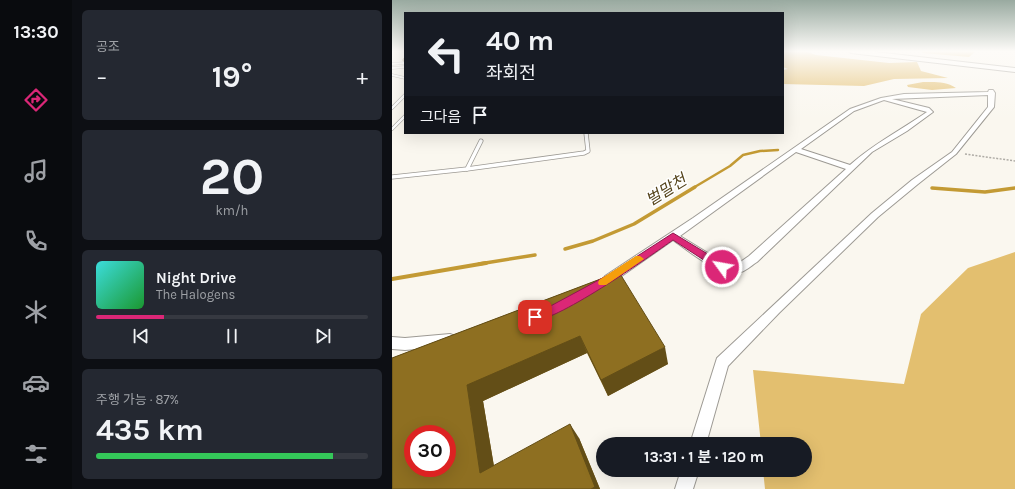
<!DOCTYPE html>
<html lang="ko">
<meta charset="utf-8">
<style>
body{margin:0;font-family:Karla,"Noto Sans KR",sans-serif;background:#242831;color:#f1f3f6;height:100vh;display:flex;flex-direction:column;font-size:15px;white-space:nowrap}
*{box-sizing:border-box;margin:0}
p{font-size:13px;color:#9ea1a6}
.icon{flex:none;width:22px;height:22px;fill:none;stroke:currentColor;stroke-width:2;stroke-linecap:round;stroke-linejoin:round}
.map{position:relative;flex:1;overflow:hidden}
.drawer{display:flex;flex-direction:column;gap:10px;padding:10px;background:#0d0f14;width:320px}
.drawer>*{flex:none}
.hud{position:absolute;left:12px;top:12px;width:380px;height:122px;border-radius:0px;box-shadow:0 4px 16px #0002;background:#171b24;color:#f1f3f6;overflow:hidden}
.speed{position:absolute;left:12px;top:425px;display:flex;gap:8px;font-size:20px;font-weight:700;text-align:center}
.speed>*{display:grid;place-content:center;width:52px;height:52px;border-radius:50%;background:#171b24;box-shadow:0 4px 16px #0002;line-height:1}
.speed .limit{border:6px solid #d22;background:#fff;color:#111}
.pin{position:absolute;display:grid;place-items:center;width:34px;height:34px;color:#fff;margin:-17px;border-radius:8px;box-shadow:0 2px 6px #0006}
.me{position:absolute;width:44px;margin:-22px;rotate:302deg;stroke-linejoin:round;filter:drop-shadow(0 0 3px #0008)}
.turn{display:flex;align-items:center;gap:14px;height:84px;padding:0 16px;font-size:18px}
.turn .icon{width:52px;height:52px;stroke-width:2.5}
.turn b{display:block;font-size:28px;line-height:34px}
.then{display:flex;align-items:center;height:38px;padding:0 16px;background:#0003;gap:8px;font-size:15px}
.big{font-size:30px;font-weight:700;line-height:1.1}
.drawer .widget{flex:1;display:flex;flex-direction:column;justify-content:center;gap:6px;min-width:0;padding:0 14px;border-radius:6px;background:#242831}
.drawer .dial{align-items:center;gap:0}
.dial b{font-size:52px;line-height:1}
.song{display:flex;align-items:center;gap:12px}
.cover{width:48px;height:48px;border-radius:6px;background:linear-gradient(135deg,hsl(180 70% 55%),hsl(130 70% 35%))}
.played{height:4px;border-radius:2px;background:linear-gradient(90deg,#db2777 25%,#363941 25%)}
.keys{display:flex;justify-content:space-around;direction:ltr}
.heat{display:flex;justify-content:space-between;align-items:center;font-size:22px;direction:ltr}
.charge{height:6px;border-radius:3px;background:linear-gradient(90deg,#34c759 87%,#363941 0)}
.trip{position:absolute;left:204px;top:437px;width:216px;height:40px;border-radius:20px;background:#171b24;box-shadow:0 4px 16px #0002;font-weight:700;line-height:40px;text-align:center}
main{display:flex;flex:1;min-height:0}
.menu{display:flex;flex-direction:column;width:72px;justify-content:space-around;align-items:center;background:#090b0e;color:#9ea1a6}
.menu .icon{width:28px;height:28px}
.menu .on{color:#db2777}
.menu b{font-size:18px;color:#f1f3f6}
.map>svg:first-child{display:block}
.green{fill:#e3bf6f}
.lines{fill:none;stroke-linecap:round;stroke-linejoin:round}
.stream-far2{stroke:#c39a34;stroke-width:2.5}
.stream-far1{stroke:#c39a34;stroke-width:3.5}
.stream{stroke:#c39a34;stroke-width:4}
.service-far2-casing{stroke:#9d9a94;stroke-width:3}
.service-far1-casing{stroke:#9d9a94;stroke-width:3.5}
.service-casing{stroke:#9d9a94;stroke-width:5}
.minor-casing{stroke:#9d9a94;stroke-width:2}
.motorway-casing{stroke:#9d9a94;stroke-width:2}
.path{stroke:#aeaba5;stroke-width:1.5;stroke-dasharray:2 1.5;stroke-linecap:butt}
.service-far2{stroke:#fff;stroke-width:2}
.service-far1{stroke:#fff;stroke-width:2.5}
.service{stroke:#fff;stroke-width:3.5}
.minor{fill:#fff;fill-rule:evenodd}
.motorway{fill:#fff;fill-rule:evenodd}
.wall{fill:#7a5f1c}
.shaded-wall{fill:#634e17}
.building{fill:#8e6f21;stroke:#634e17;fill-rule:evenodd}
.route{fill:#db2777;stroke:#8e194d}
.slow{fill:#f59e0b}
.labels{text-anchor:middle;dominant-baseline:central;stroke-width:3;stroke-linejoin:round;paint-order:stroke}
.water-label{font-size:16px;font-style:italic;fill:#55441b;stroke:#fff}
</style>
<main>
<nav class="menu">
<b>13:30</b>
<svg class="icon on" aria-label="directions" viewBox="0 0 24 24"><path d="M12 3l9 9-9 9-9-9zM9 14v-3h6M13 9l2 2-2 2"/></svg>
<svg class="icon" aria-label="music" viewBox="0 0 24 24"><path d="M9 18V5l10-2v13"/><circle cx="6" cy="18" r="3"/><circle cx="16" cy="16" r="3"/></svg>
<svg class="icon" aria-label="phone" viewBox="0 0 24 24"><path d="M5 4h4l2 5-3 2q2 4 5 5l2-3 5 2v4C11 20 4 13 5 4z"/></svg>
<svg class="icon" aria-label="climate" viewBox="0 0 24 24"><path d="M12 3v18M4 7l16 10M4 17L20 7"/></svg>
<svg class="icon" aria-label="car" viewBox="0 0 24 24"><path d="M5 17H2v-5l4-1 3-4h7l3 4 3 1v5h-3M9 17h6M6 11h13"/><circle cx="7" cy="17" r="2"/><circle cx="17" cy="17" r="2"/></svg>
<svg class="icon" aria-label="filters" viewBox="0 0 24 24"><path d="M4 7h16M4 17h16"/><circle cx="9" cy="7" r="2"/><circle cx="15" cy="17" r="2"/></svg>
</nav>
<section class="drawer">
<div class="widget"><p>공조</p>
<div class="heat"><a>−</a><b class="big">19°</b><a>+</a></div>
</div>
<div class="widget dial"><b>20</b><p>km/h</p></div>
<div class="widget">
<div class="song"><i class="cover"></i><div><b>Night Drive</b><p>The Halogens</p></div></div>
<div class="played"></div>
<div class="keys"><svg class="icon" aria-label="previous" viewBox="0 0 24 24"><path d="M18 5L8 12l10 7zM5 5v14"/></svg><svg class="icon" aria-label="pause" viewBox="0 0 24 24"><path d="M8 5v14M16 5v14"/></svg><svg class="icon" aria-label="next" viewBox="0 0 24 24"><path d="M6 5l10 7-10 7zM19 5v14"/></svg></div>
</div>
<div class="widget"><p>주행 가능 · 87%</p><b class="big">435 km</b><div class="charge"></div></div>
</section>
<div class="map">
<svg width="623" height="489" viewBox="0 0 623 489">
<rect width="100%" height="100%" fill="#faf7ef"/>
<!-- green -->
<g class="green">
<path d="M391,51H413L424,55L497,63L525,62L529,71L556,78L502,79L472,86L391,84V70L396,69L391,67Z"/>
<path d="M529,51H584L577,57L531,53Z"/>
<path d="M531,82C543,82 554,81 564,88L540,90L516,87L515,85Z"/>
<path d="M623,252V489H373L371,470H413V444H369L361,370L512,384L529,314L576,268Z"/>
</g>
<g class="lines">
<!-- stream-far2 -->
<path class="stream-far2" d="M301,188L338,166L351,155L368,151L386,150"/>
<!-- stream-far1 -->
<g class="stream-far1">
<path d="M540,188L593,192L623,188"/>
<path d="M173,249L201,241L242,224L303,187"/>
<path d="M87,264L143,255"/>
</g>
<!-- stream -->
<path class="stream" d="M0,279L94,263"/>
<defs>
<g id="service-far2">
<path d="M0,64L13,63"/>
<path d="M0,68L13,67"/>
<path d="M0,75L13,78"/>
</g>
<g id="service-far1">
<path d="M0,108L13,95"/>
<path d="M0,129L13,116"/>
</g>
<g id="service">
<path d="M75,169L89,141"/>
<path d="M0,177L75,169L192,153L196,151L194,133"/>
</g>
<g id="minor">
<path d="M597,90H601L603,93L602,107L564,154L526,184L486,217L387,313L336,366L314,444H298L325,358L480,213L520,180L560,152L596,107V95L500,99L537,108L541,112L515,131L480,152L365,262C360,265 353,272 346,273C325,275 298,252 281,240L221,282L217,283L213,282L211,279L213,276L301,218L458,109L489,98L512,94L596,92ZM492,100L535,112C509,130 481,144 458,165L409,149L462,111ZM404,152L454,169L357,256L344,265L332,263L288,236Z"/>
<path d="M58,334L63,336L65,340L63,344L58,346L13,350L0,349V337L13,338Z"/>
<path d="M289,470H307L301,489H283Z"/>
</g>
<path id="motorway" d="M456,51H475L623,68V72L459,53Z"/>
</defs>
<!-- service-far2 casing -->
<use href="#service-far2" class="service-far2-casing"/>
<!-- service-far1 casing -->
<use href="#service-far1" class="service-far1-casing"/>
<!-- service casing -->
<use href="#service" class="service-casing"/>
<!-- minor casing -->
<use href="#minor" class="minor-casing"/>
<!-- motorway casing -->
<use href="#motorway" class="motorway-casing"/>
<!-- path -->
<path class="path" d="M573,154L623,161"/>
<!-- service-far2 -->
<use href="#service-far2" class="service-far2"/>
<!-- service-far1 -->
<use href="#service-far1" class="service-far1"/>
<!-- service -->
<use href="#service" class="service"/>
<!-- minor -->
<use href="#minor" class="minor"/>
<!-- motorway -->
<use href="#motorway" class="motorway"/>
</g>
<!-- wall -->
<path class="wall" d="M227,272L276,364L216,396L195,353L91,401L102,466L187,438L208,489H0V358Z"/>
<!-- shaded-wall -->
<g class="shaded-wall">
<path d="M188,336L195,353L91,401L105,485L88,473L75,385Z"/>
<path d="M273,347L276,364L216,396L209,380Z"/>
<path d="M178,424L187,438L208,489H199Z"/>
</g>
<!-- building -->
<g class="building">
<path d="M13,57V61H11V59Z"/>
<path d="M227,272L273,347L209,380L188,336L75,385L88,473L178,424L203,487L199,489H0V358ZM21,434H55V468H21Z"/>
</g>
<!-- sky -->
<linearGradient id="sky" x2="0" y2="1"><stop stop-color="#99aaa0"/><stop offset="0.43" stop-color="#fdfbf8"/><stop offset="1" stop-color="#fdfbf8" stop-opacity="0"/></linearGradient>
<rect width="623" height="119" fill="url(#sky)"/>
<!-- route -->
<path class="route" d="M281,233L334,265L335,267L334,270H327L281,240C261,254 158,327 139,320L137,317L139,314L153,309L216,275Z"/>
<!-- slow -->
<path class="slow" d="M244,256H248L252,259L214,285H207L206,283L207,280Z"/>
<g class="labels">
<!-- water labels -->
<g class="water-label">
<text transform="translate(274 190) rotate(-32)">벌말천</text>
</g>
</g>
</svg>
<div class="speed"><div class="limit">30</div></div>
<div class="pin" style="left:143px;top:317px;background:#d93025"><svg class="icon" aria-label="arrive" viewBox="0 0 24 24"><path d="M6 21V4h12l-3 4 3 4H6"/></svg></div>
<svg class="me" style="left:330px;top:267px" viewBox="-20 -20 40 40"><circle r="17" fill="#db2777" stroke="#fff" stroke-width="3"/><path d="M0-11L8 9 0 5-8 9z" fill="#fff"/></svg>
<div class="trip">13:31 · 1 분 · 120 m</div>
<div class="hud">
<div class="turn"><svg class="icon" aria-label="left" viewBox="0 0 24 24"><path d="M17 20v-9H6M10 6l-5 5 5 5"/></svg><div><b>40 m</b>좌회전</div></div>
<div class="then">그다음<svg class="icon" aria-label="arrive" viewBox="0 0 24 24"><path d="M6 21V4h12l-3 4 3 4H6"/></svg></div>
</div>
</div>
</main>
